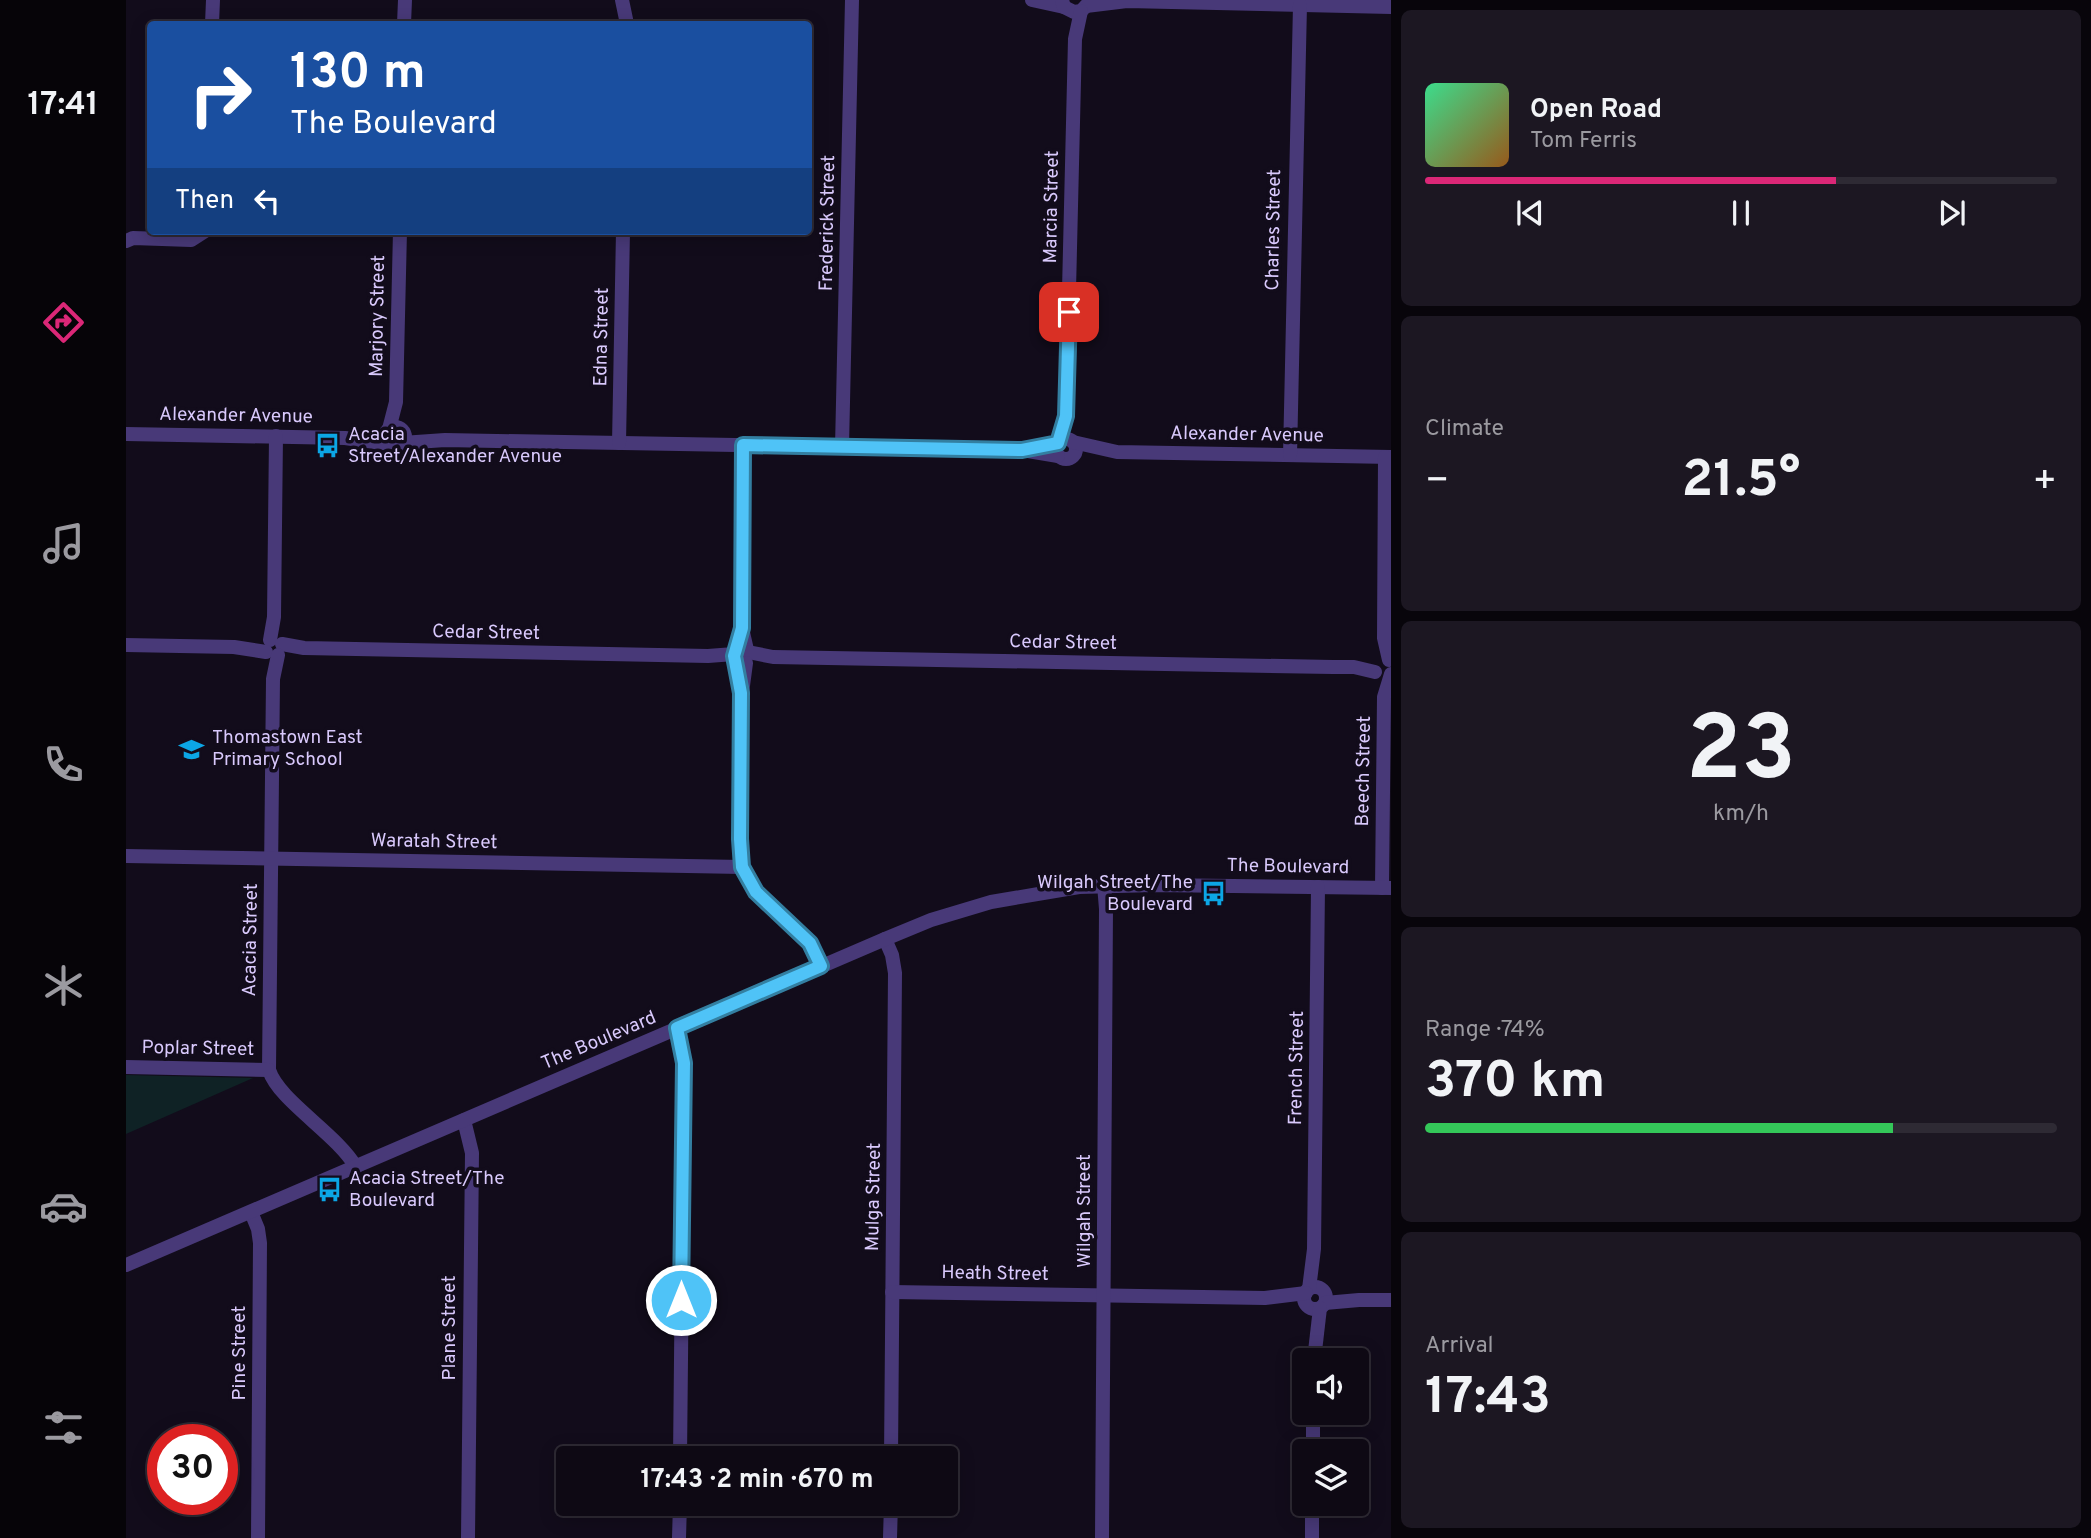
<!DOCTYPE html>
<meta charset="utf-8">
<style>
body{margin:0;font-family:Overpass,sans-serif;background:#1c1722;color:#f1f3f6;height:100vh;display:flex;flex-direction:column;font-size:26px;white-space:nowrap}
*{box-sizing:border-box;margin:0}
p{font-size:23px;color:#9b9aa0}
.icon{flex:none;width:38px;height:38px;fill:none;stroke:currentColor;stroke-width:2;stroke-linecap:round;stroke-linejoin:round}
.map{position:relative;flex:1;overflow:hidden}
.panel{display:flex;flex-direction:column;gap:10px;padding:10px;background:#08050b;width:700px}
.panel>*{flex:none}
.guide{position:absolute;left:21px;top:21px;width:665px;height:214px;border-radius:7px;box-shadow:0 4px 18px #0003,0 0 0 2px #2e2a34;background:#1a4fa0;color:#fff;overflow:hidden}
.controls{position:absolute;left:1166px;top:1348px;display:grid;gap:14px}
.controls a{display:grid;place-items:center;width:77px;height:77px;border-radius:7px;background:#0e0914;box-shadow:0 4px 18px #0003,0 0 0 2px #2e2a34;font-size:35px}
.speed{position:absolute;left:21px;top:1424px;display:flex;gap:14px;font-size:35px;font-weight:700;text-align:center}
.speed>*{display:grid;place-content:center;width:91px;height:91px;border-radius:50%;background:#0e0914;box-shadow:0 4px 18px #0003,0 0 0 2px #2e2a34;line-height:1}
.speed .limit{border:10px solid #d22;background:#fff;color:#111}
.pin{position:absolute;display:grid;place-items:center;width:60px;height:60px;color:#fff;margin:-30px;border-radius:14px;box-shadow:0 4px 10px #0006}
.me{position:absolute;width:77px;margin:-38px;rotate:0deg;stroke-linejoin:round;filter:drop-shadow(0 0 5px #0008)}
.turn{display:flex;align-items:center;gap:24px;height:147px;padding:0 28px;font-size:32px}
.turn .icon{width:91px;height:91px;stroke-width:2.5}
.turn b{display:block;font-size:49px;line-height:60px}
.then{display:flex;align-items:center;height:66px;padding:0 28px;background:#0003;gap:14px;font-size:26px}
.big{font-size:52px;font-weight:700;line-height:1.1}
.panel .tile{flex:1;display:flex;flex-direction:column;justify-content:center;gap:10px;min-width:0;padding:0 24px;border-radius:10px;background:#1c1722}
.panel .dial{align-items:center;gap:0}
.dial b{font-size:91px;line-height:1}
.song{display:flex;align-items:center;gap:21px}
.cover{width:84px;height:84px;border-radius:10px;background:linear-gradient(135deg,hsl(150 70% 55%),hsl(30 70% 35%))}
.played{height:7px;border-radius:4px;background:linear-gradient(90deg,#db2777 65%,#2e2a34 65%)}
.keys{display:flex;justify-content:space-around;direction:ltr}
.heat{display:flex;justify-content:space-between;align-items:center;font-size:38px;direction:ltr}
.charge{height:10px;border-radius:5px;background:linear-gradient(90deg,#34c759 74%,#2e2a34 0)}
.trip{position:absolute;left:430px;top:1446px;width:402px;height:70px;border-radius:7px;background:#0e0914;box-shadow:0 4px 18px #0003,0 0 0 2px #2e2a34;font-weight:700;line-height:70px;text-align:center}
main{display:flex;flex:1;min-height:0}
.tabs{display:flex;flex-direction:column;width:126px;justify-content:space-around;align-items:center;background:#060408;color:#9b9aa0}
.tabs .icon{width:49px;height:49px}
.tabs .active{color:#db2777}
.tabs b{font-size:32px;color:#f1f3f6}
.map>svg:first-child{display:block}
.green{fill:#0f2225}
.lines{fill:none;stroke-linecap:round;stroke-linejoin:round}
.minor{stroke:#483978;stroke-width:14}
.route-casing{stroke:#337fa1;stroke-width:18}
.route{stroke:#4fc3f7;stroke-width:12}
.labels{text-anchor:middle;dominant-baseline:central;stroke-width:7;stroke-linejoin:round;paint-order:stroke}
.street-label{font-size:19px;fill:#d9c9fc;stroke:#120c1b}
.poi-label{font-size:19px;fill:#d9c9fc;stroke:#120c1b;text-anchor:start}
</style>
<main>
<nav class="tabs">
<b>17:41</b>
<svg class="icon active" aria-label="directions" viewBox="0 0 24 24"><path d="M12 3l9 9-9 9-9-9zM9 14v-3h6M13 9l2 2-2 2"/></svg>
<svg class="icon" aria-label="music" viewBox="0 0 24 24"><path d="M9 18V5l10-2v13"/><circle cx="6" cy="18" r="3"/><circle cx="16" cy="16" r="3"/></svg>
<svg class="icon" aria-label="phone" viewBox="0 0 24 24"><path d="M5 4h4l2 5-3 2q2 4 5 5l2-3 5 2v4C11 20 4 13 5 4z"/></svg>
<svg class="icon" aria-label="climate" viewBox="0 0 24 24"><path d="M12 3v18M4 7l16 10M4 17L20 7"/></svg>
<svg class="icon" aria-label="car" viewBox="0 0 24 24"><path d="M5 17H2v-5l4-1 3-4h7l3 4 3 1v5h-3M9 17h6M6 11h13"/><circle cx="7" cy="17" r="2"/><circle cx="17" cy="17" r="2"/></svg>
<svg class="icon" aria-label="filters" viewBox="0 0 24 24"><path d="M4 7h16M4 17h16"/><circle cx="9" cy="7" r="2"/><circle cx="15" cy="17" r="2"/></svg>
</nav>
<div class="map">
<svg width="1265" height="1538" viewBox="0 0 1265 1538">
<rect width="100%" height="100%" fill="#120c1b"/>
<!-- green -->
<path class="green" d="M0,1075L127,1078L0,1134Z"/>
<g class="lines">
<!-- minor -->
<g class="minor">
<path d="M496,0L501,24"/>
<path d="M906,0L938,7"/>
<path d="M936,0L938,7L948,12L955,11L961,5"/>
<path d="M960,6L1001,1L1265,7"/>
<path d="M86,24L87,0"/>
<path d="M278,24L279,0"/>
<path d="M0,241L7,238L65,240L79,231"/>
<circle cx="269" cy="437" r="10"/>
<path d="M263,429L270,402L274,231"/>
<path d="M0,434L219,438L262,444"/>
<circle cx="940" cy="449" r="10"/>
<path d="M934,441L940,416L949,39L955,11"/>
<path d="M947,442L991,452L1265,457"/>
<path d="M276,443L319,440L896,450L932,456"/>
<path d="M493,443L497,231"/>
<path d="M617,445L616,628L621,650"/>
<path d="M716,447L726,0"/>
<path d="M1164,455L1174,5"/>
<path d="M1259,457L1258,638L1263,660"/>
<path d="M144,640L148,617L150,436"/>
<path d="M156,644L178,648L582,656L608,654"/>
<path d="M0,645L108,647L140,652"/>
<path d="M622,652L647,657L1207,667H1228L1249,672"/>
<path d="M152,655L147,679L143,1070C153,1101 210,1133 230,1167"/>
<path d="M620,663L616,693L614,839L616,867L630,892L683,943L695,966"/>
<path d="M0,856L616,867"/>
<path d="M1256,888L1258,697L1265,674"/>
<path d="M759,939L766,955L769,973L765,1458"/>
<path d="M551,1028L558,1063L554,1458"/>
<path d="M0,1067L143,1070"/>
<path d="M338,1120L346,1153L342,1538"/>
<path d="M125,1212L132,1229L134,1243L132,1538"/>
<path d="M0,1265L759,939L805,920L865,902L953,887L1029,885L1265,888"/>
<circle cx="1189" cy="1298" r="11"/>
<path d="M1183,1289L1188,1249L1192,887"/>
<path d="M766,1292L1139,1298L1180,1293"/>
<path d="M1199,1303L1233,1300H1265"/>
<path d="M1188,1360L1194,1308"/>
<path d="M1187,1451V1412"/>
<path d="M553,1538L554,1503"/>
<path d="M764,1538L765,1503"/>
<path d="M976,1538L980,909L978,885"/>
<path d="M1186,1538V1503"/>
</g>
</g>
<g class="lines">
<defs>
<path id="route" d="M555,1300L558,1063L551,1028L695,966L684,943L630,892L616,867L614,839L615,693L608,656L616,628L617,445L896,450L932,443L940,416L943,312"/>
</defs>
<!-- route casing -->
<use href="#route" class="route-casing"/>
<!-- route -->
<use href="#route" class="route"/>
</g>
<!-- icons -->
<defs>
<symbol id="bus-bare" viewBox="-9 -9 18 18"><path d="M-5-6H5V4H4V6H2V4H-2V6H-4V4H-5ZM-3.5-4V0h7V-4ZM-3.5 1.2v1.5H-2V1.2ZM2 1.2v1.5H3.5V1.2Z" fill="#0ca6e5" stroke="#120c1b" stroke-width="2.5" paint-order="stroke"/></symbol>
<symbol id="school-bare" viewBox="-9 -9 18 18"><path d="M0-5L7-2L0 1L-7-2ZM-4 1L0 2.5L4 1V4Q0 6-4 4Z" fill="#0ca6e5" stroke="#120c1b" stroke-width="2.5" paint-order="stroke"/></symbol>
</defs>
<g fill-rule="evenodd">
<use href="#bus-bare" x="184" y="428" width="35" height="35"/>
<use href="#school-bare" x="48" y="732" width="35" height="35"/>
<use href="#bus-bare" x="1070" y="876" width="35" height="35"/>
<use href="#bus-bare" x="186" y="1172" width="35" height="35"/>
</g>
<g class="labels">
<!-- street labels -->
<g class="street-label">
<text transform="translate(926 207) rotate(-89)">Marcia Street</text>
<text transform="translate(702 223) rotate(-89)">Frederick Street</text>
<text transform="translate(1148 230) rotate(-89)">Charles Street</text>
<text transform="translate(252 316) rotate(-89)">Marjory Street</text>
<text transform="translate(476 337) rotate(-89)">Edna Street</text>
<text transform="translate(110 416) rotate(1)">Alexander Avenue</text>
<text transform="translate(1121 435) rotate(1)">Alexander Avenue</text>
<text transform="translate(360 633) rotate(1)">Cedar Street</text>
<text transform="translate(937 643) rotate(1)">Cedar Street</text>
<text transform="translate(1238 771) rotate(-89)">Beech Street</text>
<text transform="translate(308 842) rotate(1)">Waratah Street</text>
<text transform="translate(1162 867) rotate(1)">The Boulevard</text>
<text transform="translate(125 940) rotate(-89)">Acacia Street</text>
<text transform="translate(473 1041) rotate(-23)">The Boulevard</text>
<text transform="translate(72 1049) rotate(1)">Poplar Street</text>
<text transform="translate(1171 1068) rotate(-89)">French Street</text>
<text transform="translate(748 1197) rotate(-89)">Mulga Street</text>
<text transform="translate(959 1211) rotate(-90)">Wilgah Street</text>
<text transform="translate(869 1274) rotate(1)">Heath Street</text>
<text transform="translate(324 1328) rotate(-90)">Plane Street</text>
<text transform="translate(114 1353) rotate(-90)">Pine Street</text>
</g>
<!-- poi labels -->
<g class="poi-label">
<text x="222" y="435">Acacia<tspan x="222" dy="22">Street/Alexander Avenue</tspan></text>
<text x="86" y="738">Thomastown East<tspan x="86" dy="22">Primary School</tspan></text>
<text x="1067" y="883" text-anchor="end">Wilgah Street/The<tspan x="1067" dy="22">Boulevard</tspan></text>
<text x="223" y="1179">Acacia Street/The<tspan x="223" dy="22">Boulevard</tspan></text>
</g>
</g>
</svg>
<div class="controls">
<a><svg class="icon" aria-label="sound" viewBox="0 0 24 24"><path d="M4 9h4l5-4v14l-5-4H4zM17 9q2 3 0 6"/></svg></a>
<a><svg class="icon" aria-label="layers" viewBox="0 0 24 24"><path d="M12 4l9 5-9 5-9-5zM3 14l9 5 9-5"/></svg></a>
</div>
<div class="speed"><div class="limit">30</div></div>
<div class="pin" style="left:943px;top:312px;background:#d93025"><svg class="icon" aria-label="arrive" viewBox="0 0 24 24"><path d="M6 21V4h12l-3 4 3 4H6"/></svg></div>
<svg class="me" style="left:555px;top:1300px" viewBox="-20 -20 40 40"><circle r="17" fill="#4fc3f7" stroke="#fff" stroke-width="3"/><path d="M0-11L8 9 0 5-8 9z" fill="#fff"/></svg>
<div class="trip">17:43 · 2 min · 670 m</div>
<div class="guide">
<div class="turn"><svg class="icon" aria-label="right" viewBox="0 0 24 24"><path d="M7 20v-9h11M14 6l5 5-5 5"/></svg><div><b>130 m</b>The Boulevard</div></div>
<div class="then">Then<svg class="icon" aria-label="left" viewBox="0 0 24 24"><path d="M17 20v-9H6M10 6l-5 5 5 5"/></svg></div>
</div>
</div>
<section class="panel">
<div class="tile">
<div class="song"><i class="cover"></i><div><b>Open Road</b><p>Tom Ferris</p></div></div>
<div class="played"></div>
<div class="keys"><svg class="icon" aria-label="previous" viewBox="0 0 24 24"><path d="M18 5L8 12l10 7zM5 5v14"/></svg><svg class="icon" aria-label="pause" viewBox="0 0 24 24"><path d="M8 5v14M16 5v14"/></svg><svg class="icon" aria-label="next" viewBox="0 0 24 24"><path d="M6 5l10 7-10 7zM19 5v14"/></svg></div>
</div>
<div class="tile"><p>Climate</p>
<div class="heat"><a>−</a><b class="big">21.5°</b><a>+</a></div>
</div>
<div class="tile dial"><b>23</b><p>km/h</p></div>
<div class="tile"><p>Range · 74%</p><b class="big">370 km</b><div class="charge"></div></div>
<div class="tile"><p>Arrival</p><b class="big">17:43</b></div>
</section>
</main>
